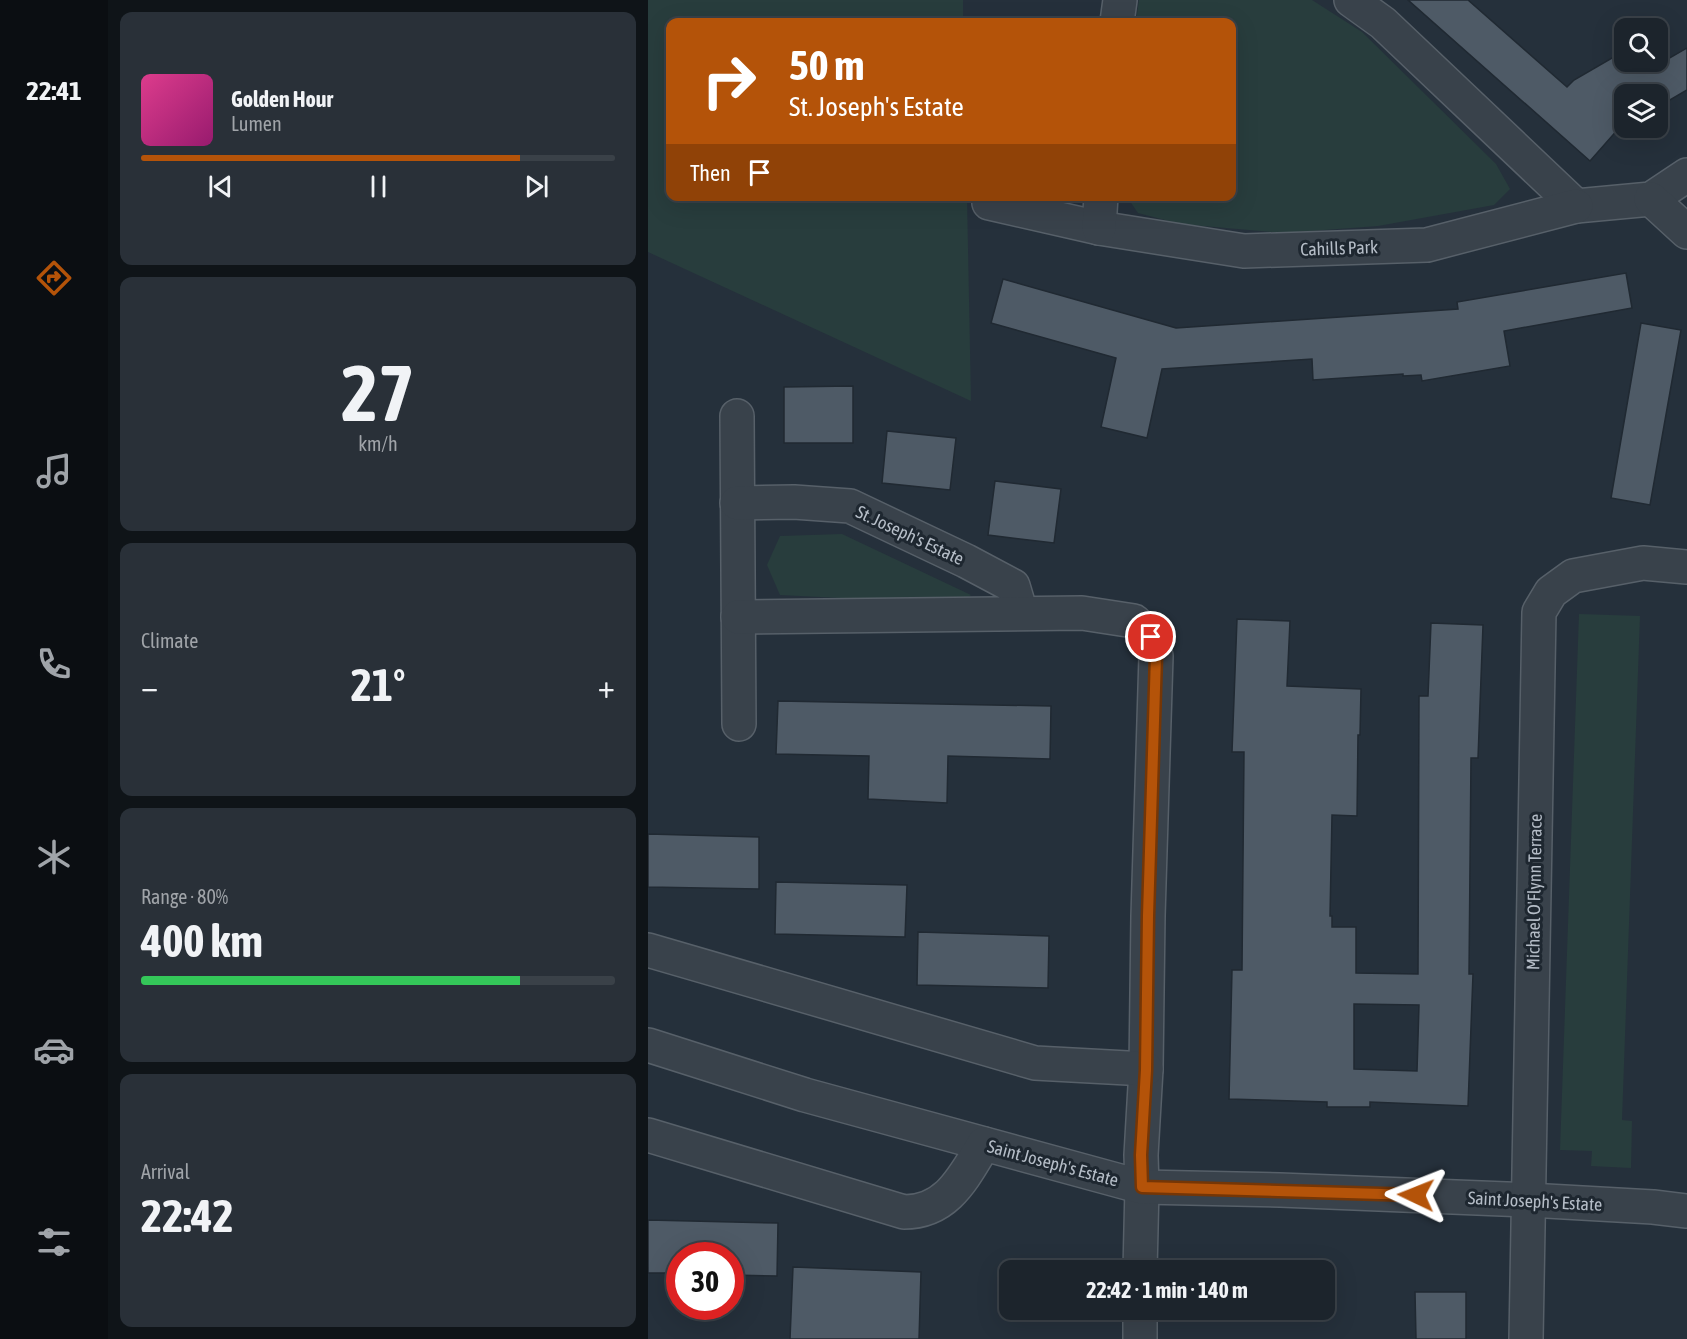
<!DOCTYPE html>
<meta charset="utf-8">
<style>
body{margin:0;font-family:"Asap Condensed",sans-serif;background:#293038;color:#f1f3f6;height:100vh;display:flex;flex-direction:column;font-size:22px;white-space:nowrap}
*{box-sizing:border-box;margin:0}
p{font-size:20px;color:#a0a4a9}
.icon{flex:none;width:33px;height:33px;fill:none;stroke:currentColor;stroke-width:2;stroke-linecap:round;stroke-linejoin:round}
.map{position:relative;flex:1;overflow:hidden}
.sheet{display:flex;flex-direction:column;gap:12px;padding:12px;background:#0f1418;width:540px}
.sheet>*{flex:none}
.top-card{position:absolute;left:18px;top:18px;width:570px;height:183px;border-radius:12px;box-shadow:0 6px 24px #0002,0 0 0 2px #3a4148;background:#b45309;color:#fff;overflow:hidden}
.controls{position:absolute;left:966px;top:18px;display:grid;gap:12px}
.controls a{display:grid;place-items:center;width:54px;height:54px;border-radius:12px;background:#1c242c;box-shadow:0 6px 24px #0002,0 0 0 2px #3a4148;font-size:30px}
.speed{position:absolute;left:18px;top:1242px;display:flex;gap:12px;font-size:30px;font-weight:700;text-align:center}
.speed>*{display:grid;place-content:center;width:78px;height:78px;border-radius:50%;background:#1c242c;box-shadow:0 6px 24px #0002,0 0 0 2px #3a4148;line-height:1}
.speed .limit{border:9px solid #d22;background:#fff;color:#111}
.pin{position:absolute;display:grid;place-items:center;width:51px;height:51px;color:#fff;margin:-26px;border:3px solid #fff;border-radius:50%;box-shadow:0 2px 6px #0007}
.me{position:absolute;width:66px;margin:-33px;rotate:272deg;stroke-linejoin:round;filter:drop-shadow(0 0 4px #0008)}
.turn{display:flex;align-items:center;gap:21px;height:126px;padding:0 24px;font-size:27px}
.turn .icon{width:78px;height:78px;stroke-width:2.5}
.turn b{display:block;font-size:42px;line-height:51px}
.then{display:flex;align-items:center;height:57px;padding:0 24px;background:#0003;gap:12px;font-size:22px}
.big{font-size:45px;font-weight:700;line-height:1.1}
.sheet .card{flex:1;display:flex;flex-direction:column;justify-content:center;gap:9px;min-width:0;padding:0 21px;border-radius:12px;background:#293038}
.sheet .dial{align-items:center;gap:0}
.dial b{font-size:78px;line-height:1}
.song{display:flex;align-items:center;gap:18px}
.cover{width:72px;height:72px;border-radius:9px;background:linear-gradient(135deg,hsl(330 70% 55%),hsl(320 70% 35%))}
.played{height:6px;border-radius:3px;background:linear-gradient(90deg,#b45309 80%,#3a4148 80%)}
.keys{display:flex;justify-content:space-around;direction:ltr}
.heat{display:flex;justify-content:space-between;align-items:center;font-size:33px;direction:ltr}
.charge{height:9px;border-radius:4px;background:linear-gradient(90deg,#34c759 80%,#3a4148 0)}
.trip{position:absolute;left:351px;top:1260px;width:336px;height:60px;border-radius:12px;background:#1c242c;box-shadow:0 6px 24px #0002,0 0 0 2px #3a4148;font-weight:700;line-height:60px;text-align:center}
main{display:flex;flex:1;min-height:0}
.dock{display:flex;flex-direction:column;width:108px;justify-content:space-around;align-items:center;background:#0b0e12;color:#a0a4a9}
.dock .icon{width:42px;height:42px}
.dock .current{color:#b45309}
.dock b{font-size:27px;color:#f1f3f6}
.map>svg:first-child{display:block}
.green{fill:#283d3d}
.building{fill:#4e5a66;stroke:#202932;stroke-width:1.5;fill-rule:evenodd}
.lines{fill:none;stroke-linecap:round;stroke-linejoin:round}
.minor-casing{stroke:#576069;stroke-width:36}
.minor{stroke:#39424b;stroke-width:33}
.route-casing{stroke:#753606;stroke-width:15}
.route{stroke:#b45309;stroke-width:10}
.labels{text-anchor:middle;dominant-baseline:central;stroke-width:6;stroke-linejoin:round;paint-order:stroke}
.street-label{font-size:18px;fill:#b5bdc7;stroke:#1e2730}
</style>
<main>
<nav class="dock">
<b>22:41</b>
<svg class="icon current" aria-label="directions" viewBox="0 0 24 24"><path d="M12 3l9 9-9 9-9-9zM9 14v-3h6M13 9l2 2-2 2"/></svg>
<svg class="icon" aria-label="music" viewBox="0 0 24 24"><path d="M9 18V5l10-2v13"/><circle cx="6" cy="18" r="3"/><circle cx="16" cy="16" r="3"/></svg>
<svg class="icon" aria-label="phone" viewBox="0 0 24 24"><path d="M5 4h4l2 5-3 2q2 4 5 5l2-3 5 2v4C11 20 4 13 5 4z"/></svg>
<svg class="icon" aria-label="climate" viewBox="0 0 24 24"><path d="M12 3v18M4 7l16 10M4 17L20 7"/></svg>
<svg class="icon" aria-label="car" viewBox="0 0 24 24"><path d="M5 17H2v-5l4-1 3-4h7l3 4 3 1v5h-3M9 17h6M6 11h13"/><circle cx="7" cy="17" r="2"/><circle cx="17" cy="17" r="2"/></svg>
<svg class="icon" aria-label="filters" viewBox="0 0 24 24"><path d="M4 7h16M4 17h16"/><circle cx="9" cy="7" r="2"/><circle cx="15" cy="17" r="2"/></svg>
</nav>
<section class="sheet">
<div class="card">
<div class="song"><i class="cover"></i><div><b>Golden Hour</b><p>Lumen</p></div></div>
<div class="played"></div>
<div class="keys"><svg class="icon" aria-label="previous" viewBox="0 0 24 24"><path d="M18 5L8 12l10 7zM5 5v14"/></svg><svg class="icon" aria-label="pause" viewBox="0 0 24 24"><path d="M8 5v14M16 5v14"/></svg><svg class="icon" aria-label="next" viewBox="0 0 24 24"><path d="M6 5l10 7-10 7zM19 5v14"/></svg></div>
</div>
<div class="card dial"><b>27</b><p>km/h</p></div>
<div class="card"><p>Climate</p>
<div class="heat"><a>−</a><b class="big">21°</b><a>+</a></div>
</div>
<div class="card"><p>Range · 80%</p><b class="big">400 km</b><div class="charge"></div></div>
<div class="card"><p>Arrival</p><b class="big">22:42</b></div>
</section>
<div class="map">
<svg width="1039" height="1339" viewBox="0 0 1039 1339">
<rect width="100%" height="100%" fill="#25303b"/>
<!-- green -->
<g class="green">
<path d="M0,0H315V22H22V196L319,197L323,401L0,252Z"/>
<path d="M491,0H664L714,32L848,164L862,189L846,205L730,226L636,233L532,224L490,213L479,197L584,196V22H488Z"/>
<path d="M194,534L323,595L313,604L132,595L119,565L132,536Z"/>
<path d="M931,614L992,616L974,1120L984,1121L983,1168L943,1166L944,1151L912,1150Z"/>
</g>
<!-- building -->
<g class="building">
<path d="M760,0H820L919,87L926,80L976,51V62H1010V57L1013,63L1039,48V90L1010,107V94H976V125L971,128L942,161Z"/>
<path d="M978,273L984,308L856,331L862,366L774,381L773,375L755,376V374L665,380L664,359L514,369L499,438L453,427L468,358L343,323L355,279L528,328L810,309L809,302Z"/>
<path d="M993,323L1033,330L1002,505L963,498Z"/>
<path d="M205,386V443H136V387Z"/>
<path d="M239,431L308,438L302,490L234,483Z"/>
<path d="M347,481L413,489L406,543L340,535Z"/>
<path d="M589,619L642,621L639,686L713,689L712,735H710L709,816L684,815L682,916H684V927H708V973L770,974L771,696H780L783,623L835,625L830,758H823L821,974H825L820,1106L722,1102V1107H679V1102L581,1099L584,970H594L596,752H584ZM706,1004L771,1005L769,1071L706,1069Z"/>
<path d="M130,701L403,706L402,759L300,756L299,803L220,799L221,756L128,754Z"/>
<path d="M0,834L111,837V889L0,887Z"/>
<path d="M128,882L259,885L257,937L127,934Z"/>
<path d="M270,932L401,936L400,988L269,985Z"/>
<path d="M0,1220L130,1223L129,1276L82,1275V1256H32V1273H0Z"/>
<path d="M145,1267L273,1272L271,1339H142Z"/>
<path d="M767,1292H818V1339H768Z"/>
</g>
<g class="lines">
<defs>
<g id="minor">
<path d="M703,0L735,23L928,206L1003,199L1039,175"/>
<path d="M469,22L472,0"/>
<path d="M1003,199L1039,232"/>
<path d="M341,203L451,228L596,251L779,245L928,206"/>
<path d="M451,228L453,196"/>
<path d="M89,416L91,724"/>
<path d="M89,503L146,502L202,506L318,561L365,586L373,613"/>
<path d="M90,617L434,613L486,621L503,637L508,656L500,916L498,1069L493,1155L494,1187L492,1270"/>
<path d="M0,950L387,1063L498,1069"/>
<path d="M0,1045L157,1095L494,1187L632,1190L881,1200L1005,1207L1039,1211"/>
<path d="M0,1135L256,1212C300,1212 316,1176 336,1144"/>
<path d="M492,1310V1339"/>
<path d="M878,1339L891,612L903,592L925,576L995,563L1039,567"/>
</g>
</defs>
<!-- minor casing -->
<use href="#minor" class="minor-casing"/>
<!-- minor -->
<use href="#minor" class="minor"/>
</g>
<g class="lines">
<defs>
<path id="route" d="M503,637L508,656L500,916L498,1070L493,1155L494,1187L768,1195"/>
</defs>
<!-- route casing -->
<use href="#route" class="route-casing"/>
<!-- route -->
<use href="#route" class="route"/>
</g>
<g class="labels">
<!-- street labels -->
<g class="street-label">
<text transform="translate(691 248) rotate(-2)">Cahills Park</text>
<text transform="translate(262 535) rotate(25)">St. Joseph's Estate</text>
<text transform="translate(886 892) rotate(-89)">Michael O'Flynn Terrace</text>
<text transform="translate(405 1163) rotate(15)">Saint Joseph's Estate</text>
<text transform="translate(887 1201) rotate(3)">Saint Joseph's Estate</text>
</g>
</g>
</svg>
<div class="controls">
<a><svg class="icon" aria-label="search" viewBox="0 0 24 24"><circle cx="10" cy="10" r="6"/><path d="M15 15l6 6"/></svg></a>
<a><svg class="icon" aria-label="layers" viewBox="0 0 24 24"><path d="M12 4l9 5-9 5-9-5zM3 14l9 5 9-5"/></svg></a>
</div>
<div class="speed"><div class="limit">30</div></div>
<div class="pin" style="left:503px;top:637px;background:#d93025"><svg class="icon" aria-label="arrive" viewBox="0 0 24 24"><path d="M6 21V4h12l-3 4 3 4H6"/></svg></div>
<svg class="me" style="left:768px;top:1195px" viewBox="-20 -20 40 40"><path d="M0-17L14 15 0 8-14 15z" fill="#b45309" stroke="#fff" stroke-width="4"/></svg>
<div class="trip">22:42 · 1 min · 140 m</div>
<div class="top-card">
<div class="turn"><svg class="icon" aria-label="right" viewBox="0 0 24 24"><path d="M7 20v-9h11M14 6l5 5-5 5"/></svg><div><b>50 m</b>St. Joseph's Estate</div></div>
<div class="then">Then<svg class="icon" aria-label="arrive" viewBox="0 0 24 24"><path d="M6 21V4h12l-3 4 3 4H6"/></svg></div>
</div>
</div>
</main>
